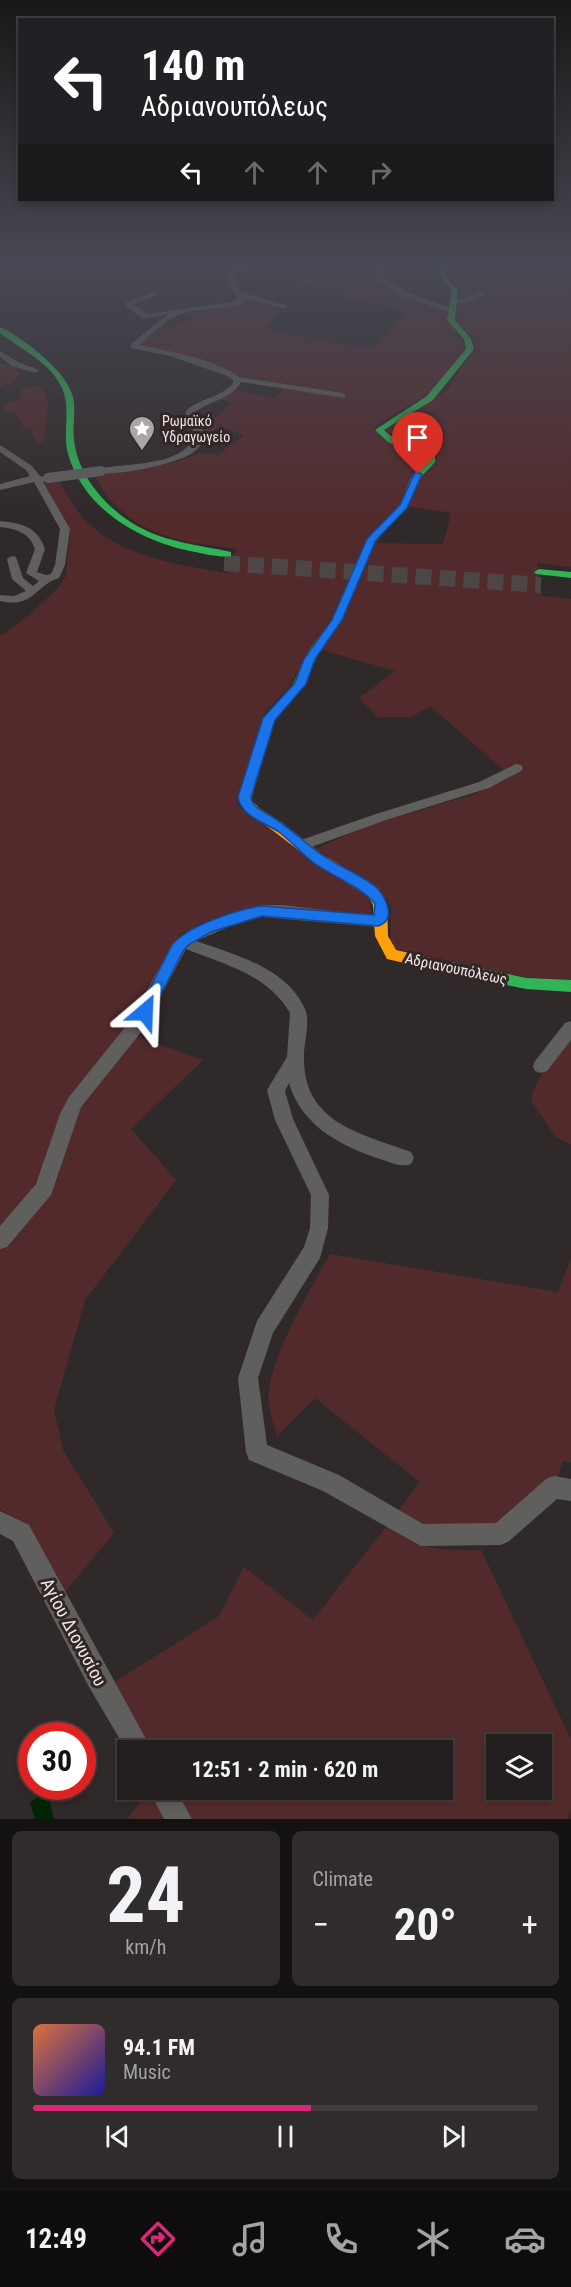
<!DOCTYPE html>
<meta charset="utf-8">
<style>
body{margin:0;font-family:"Roboto Condensed",sans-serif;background:#302c2c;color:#f1f3f6;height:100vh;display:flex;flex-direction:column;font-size:22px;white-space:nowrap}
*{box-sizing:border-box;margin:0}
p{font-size:20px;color:#a3a2a4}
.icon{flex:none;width:33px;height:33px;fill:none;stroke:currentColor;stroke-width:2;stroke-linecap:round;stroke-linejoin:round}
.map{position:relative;height:1819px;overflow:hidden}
.side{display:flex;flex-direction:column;gap:12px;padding:12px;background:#141111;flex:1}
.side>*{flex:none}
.guide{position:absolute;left:18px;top:18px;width:536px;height:183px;border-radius:0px;box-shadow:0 3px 9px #0003,0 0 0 2px #413d3d;background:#202124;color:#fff;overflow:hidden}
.controls{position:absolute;left:486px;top:1734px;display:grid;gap:12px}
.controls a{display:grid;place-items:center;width:66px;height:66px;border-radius:0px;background:#241f1f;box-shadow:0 3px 9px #0003,0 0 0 2px #413d3d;font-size:30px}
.speed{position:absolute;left:18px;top:1722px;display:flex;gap:12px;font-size:30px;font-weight:700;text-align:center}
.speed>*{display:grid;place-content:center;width:78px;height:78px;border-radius:50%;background:#241f1f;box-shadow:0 3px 9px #0003,0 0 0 2px #413d3d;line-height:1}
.speed .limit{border:9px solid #d22;background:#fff;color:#111}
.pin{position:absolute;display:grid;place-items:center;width:51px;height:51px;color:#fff;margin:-62px -26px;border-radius:50% 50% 50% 0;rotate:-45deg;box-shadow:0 0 6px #0007}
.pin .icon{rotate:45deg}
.me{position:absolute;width:66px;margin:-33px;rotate:26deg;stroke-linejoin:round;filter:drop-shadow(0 0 4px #0008)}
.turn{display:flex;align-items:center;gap:21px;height:126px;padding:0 24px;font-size:27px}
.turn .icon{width:78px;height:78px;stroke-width:2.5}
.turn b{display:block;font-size:42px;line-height:51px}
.lanes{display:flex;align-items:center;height:57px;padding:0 24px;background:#0003;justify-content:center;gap:30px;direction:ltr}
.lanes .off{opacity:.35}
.big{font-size:45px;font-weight:700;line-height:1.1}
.side .tile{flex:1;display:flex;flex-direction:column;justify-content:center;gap:9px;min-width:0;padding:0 21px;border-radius:9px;background:#302c2c}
.side .dial{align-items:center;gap:0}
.dial b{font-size:78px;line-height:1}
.song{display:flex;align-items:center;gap:18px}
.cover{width:72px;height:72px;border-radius:9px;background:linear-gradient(135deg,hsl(20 70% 55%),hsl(240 70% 35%))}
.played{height:6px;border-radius:3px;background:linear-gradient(90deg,#db2777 55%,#413d3d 55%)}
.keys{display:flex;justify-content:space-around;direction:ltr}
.heat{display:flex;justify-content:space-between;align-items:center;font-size:33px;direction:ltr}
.side .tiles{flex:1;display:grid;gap:12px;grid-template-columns:1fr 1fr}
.tile:last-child{grid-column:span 2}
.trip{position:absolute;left:117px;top:1740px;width:336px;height:60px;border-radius:0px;background:#241f1f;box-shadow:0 3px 9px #0003,0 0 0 2px #413d3d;font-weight:700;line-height:60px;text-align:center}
.tabs{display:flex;height:96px;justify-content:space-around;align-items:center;background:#0e0c0c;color:#a3a2a4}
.tabs .icon{width:42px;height:42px}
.tabs .active{color:#db2777}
.tabs b{font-size:27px;color:#f1f3f6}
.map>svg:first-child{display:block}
.green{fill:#532a2c;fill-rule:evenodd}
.water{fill:#042306}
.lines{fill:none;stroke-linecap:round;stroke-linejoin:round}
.primary-tunnel{stroke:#4d4646;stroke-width:16;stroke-dasharray:16 8;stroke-linecap:butt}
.street{fill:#5f5f5e;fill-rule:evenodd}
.fast{fill:#30b455;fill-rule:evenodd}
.slow{fill:#ff9f0a;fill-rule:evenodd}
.street-bridge{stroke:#5f5f5e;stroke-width:10}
.route{fill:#1a73e8;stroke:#114b97;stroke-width:1.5}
.labels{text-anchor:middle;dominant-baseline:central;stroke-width:6;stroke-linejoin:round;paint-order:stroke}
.far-poi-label{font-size:14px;fill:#f0e7e7;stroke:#332626;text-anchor:start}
.street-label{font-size:15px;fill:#f0e7e7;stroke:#332626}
.near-street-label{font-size:18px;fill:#f0e7e7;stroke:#332626}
</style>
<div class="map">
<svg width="571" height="1819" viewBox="0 0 571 1819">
<rect width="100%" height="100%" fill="#302929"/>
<!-- green -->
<g class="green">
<path d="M313,262H369L376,268L377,277L447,313L465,349L434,391L374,426V430L427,457L403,501L289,687L265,712L237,803L244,811L368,892L371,913L364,916L263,905L222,915L197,925L181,934L175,941L137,1013L121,1036L68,1099L42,1172L23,1204L0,1230V636L28,616L58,588L66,576L70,530L42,482L58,479C66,494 74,509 86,521C122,558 178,564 226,573L237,549C175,541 126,535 94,475C121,470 178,466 200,452L218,455L244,435L220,426L205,437L192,413L216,417L231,402L216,398L236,390L275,398L285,387L343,398L347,396L245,377L137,345L160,326L172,327L191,318L180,313L235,307L246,297L284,308L264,329L372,349L407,311L338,297V291L237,272L268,264L299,270Z"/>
<path d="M450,262H565L563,266L571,268V567L537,563L542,596L571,599V981L548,982L390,948L391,910L388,900L316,849L369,825L475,794L512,777L430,706L411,717H378L359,698L395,671L318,649L373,543L443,544L451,513L407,506L417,479L437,457L383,432L449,389L459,370L477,350L474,344L482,340C477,334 471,337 465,331C450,318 461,305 463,290L449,273Z"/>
<path d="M0,364L13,365L20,374L11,385L5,384L6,388L0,387Z"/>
<path d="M42,385L48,404L44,441L36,442L30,428L20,429L24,426L14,412H6L1,406L20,400L19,394L23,389Z"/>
<path d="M136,1036L203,1060L131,1129L176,1180L85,1300L54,1410L63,1450L114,1533L63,1594L28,1527L0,1509V1248L40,1203L75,1113Z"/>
<path d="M571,1037V1145L556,1137L531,1101C533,1081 558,1052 571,1037Z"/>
<path d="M330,1254L558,1292L571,1258V1462L563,1461L557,1478L495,1526H423L398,1511L420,1482L315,1398L277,1436C274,1426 270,1415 269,1405C263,1367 311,1289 330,1254Z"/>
<path d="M389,1523C425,1551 437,1551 481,1550L571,1740V1809L568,1819H190L173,1790H442V1750H149L110,1685L219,1616L244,1567L313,1620ZM496,1744H542V1790H496Z"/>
<path d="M150,1791L166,1819H127Z"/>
</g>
<!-- water -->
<path class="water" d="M47,1792L54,1819H35L30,1802Z"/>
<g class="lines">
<!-- primary-tunnel -->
<path class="primary-tunnel" d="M224,563L541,585"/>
<!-- street -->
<g class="street">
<path d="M257,262H268L235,273L237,287L241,292L286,305V309L246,298L243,304C227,309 212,309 196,310C173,313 156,329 140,345C172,352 212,358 239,377L342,393L346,396L345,398L241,382C231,401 208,400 193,414V418L206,435C202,443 199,449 191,454C175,464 117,476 98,473V469C128,462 181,468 196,435L185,418L186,411C199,398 221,398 233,383V380L225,375L170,356L131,348V344L168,314L143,319L126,306V302L157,291V295L134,304L147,314L232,302L238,298L229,287L227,272Z"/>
<path d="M371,262H379L384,268L383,276L405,291L455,310L448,312L399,295L376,279V268Z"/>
<path d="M479,291L486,293C476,301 461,306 449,301L470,297Z"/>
<path d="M0,351L18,362L39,370L35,373L12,366L0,357Z"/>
<path d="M0,445L32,466L40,476L45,477L47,479L43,482L70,529L65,565L59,578C35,585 34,609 0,601V595L14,596L26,591L12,579L7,559L12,556L16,557L23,578L33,586L39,581L26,573L35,549C29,532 16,529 0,527V521C21,523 38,527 45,549L37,572L46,575L51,574L55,565L60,529L34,482L0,490V484L30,476L26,470L0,452Z"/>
<path d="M516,764L521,765L523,768L521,771L489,788L386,820L303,850L296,845L298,841L376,814L479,782Z"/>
<path d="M262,905H282L383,917L386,921L383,925L378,927L262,917L242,921L196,941C235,955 286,967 305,1009C311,1024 303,1044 304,1059C304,1124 363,1134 411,1152L414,1158L411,1164C401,1168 390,1162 380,1159C340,1146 301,1125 289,1083L285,1091L293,1119L329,1195L328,1228L320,1258L273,1333L258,1378L267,1445L339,1475L423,1524L496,1523L546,1479L554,1476L571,1479V1501L557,1499L508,1542L500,1545L421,1546L323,1491L249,1460L246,1452L238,1378L257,1321L304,1247L310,1228L311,1195L275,1120L267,1090L287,1057L290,1013C268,975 224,964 186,949L142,1031L81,1107L51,1195L7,1247L0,1249V1226L36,1184L60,1114L69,1097L130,1021L172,945L192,928L235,912Z"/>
<path d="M571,1021V1040L547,1071L541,1073L535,1071L533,1066L535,1061L565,1023Z"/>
<path d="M0,1511L29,1525L152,1750H128V1753L89,1687L13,1541L0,1534Z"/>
<path d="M149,1790H176L192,1819H164Z"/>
</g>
<!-- fast -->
<g class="fast">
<path d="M439,262H445L446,275L458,291L455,320L471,339L474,349L433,400L384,430C398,445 419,446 435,457V462L419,479L407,508L376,540L342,620L320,650L303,688L294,697H286L284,695L292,686L310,649L332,620L367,539L400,505L411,478L427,461L423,457L388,442L375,430L427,396L466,349L464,339L447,320L452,291L440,275Z"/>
<path d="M0,327C22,337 65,370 72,394C77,408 72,424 74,439C77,476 108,510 139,527C169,543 200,545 231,552V556C220,558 207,554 195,552C141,542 84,510 68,454C62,432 72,407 61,386C49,362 21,349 0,333Z"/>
<path d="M539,569L571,572V578L536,574L534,572Z"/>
<path d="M452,962L526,978L571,980V992L526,989L452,974L447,972L445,968L447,964Z"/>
</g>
<!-- slow -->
<path class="slow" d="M290,691L296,695L274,719L251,800L259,808L281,822L323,855L378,888L387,905L388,936L396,950L457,964L459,968L457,972L452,974L387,959L375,936L373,905L368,896L314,862L243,808L239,800L263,718L286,693Z"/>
<!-- street-bridge -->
<path class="street-bridge" d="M48,478L101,471"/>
</g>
<!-- sky -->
<linearGradient id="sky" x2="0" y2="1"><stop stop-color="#1a1717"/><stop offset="0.51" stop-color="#484954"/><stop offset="1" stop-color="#484954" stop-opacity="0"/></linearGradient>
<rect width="571" height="517" fill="url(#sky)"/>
<!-- route -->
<path class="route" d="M415,472L422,474L407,508L376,540L342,620L315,659L306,684L275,720L251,797C252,806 259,809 266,813C289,826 304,843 325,857C341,868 363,875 377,888C386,898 397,920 378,926L262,916L211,932L188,945L182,953L150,1016H140L138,1012L172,945C187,926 238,909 262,906L374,915L375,904C359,885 334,877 314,863C301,853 291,841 279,832C264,822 241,816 238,797L263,718L295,683L304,659L332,620L367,539L400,505Z"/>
<!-- icons -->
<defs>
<symbol id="sight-pin" viewBox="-11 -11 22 30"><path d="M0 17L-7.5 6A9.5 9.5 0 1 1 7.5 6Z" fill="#ada4a4" stroke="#332626"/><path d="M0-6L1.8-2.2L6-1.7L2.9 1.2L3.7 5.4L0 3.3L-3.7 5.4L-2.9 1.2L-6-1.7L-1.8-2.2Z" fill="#fff"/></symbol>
</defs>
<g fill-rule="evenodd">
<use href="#sight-pin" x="127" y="414" width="30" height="40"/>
</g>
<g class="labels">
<!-- far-poi labels -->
<g class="far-poi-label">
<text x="162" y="421">Ρωμαϊκό<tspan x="162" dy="16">Υδραγωγείο</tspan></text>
</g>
<!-- street labels -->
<g class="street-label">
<text transform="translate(456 969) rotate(12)">Αδριανουπόλεως</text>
</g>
<!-- near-street labels -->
<g class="near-street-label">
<text transform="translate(74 1632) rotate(62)">Αγίου Διονυσίου</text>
</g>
</g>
</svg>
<div class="controls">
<a><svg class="icon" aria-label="layers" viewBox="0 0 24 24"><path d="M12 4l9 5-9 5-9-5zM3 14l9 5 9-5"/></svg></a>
</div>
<div class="speed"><div class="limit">30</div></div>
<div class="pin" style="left:418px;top:474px;background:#d93025"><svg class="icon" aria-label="arrive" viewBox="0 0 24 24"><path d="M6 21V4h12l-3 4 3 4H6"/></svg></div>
<svg class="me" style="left:145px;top:1012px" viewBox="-20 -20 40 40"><path d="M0-17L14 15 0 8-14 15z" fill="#1a73e8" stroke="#fff" stroke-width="4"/></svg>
<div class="trip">12:51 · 2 min · 620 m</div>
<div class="guide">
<div class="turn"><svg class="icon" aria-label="left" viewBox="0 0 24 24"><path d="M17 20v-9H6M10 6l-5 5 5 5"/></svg><div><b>140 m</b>Αδριανουπόλεως</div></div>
<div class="lanes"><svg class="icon" aria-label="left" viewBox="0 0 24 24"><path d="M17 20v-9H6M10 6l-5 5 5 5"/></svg><svg class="icon off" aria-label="ahead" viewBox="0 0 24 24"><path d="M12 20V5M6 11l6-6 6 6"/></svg><svg class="icon off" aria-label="ahead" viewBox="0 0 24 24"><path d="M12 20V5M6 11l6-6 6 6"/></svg><svg class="icon off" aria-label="right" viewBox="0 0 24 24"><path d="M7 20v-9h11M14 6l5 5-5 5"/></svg></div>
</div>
</div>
<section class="side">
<div class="tiles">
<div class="tile dial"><b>24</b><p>km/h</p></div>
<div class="tile"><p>Climate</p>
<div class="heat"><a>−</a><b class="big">20°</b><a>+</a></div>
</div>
<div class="tile">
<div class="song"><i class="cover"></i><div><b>94.1 FM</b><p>Music</p></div></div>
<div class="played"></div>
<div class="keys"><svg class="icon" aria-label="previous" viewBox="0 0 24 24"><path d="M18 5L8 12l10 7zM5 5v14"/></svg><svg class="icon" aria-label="pause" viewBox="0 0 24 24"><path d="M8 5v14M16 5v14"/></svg><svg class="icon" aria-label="next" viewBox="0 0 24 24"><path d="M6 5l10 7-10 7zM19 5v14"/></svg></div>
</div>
</div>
</section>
<nav class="tabs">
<b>12:49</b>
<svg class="icon active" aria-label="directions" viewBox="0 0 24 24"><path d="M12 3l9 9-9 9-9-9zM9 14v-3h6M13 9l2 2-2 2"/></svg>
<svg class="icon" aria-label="music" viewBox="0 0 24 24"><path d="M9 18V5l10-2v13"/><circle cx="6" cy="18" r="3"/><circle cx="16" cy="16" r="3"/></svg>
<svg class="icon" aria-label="phone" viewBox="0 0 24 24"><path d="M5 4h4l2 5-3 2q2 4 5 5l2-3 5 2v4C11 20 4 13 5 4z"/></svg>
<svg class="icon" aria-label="climate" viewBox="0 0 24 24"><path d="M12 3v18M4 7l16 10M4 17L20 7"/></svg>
<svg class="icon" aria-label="car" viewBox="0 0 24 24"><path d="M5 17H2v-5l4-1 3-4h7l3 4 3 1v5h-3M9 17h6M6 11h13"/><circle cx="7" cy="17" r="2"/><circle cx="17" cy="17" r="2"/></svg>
</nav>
